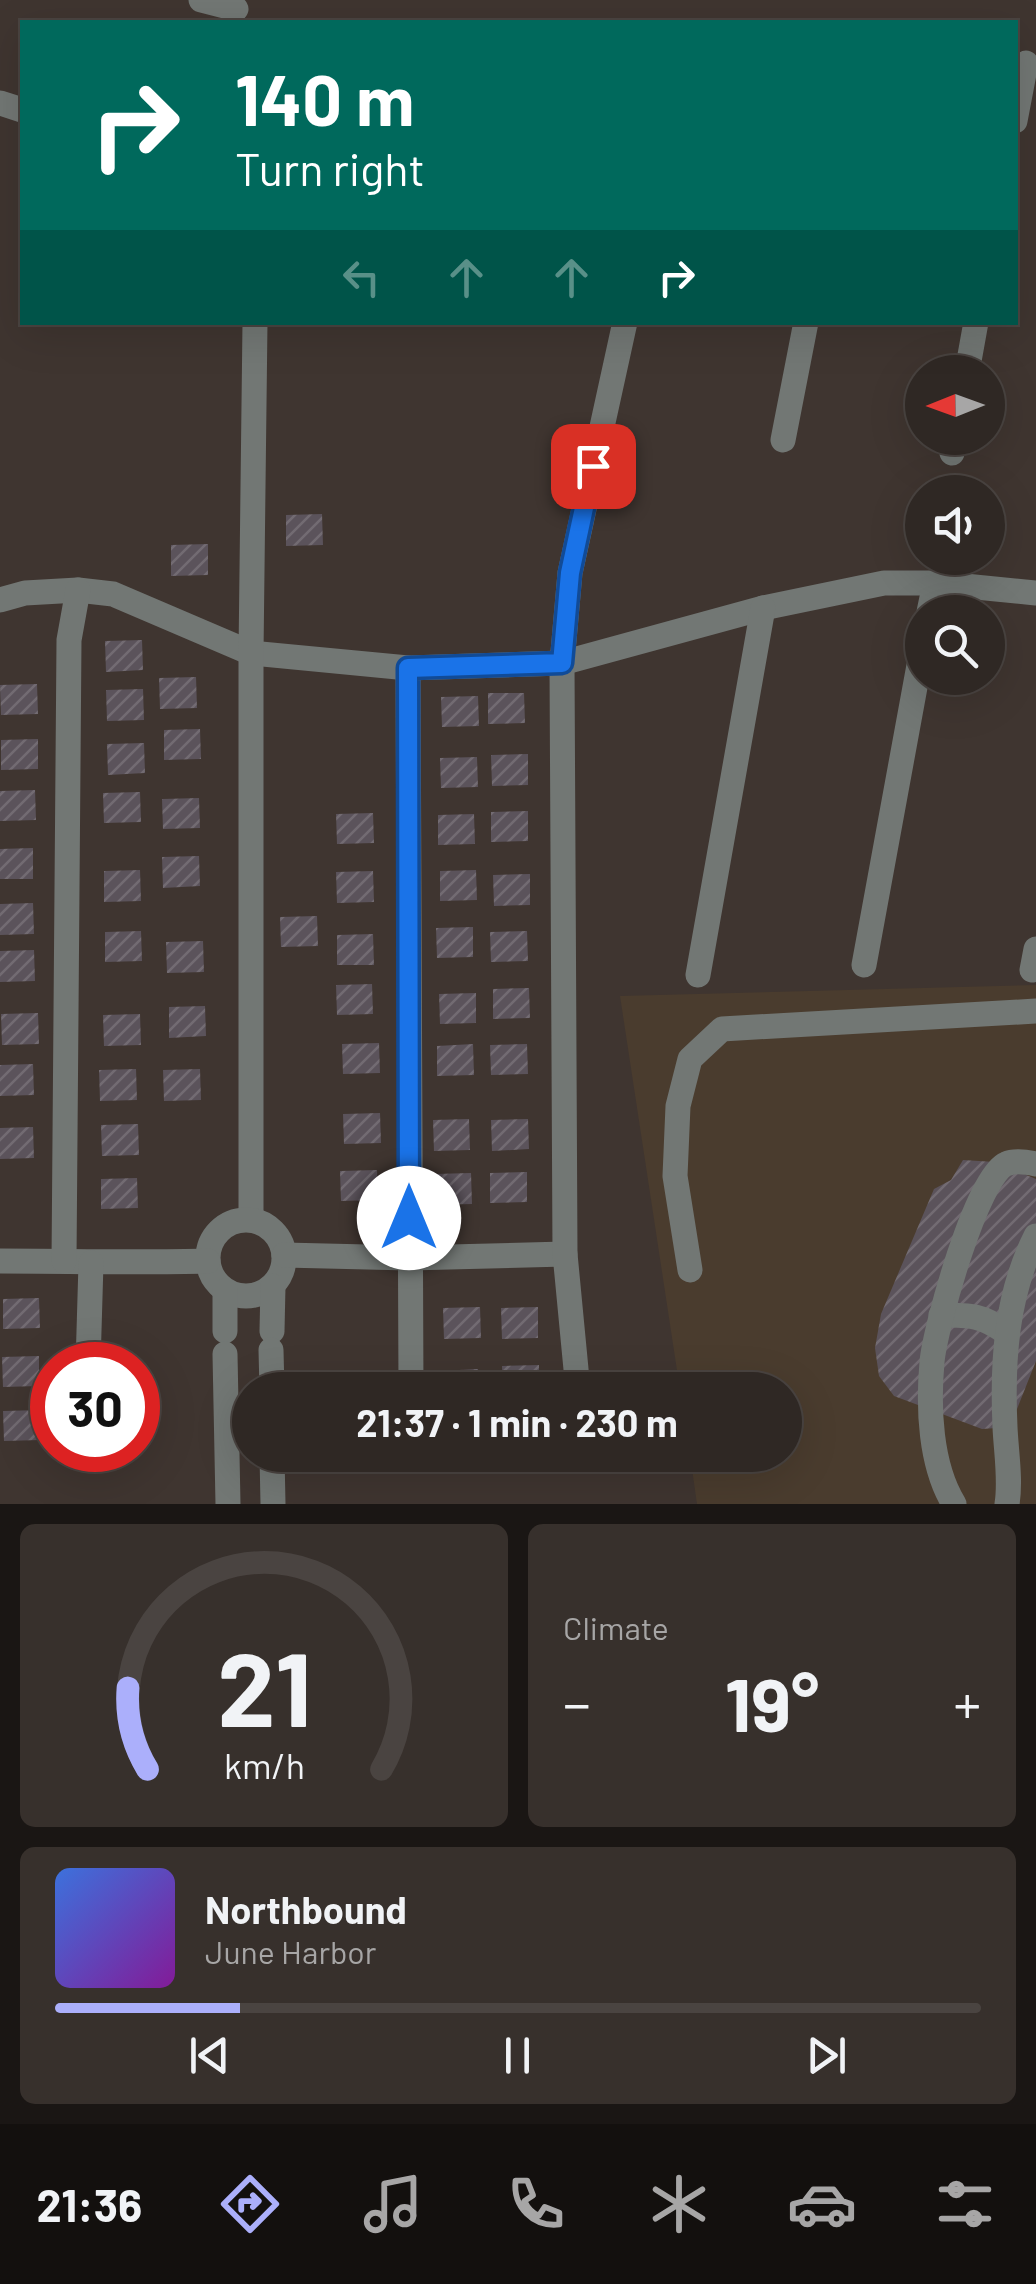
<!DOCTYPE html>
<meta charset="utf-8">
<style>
body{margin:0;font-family:Barlow,sans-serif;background:#37302c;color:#f1f3f6;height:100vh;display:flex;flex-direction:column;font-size:38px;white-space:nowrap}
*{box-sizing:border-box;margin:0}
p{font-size:32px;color:#a7a6a6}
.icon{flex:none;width:55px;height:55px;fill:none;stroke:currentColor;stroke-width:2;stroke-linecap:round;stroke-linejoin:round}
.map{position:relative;height:1504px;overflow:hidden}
.sheet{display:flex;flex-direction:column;gap:20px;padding:20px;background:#1a1614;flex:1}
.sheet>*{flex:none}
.guide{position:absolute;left:20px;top:20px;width:998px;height:305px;border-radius:0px;box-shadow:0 10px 40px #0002,0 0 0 2px #4a4441;background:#00695c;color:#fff;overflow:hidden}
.needle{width:65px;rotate:269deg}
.fabs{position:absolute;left:905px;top:355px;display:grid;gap:20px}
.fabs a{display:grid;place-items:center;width:100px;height:100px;border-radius:50%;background:#2f2824;box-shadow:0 10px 40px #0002,0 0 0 2px #4a4441;font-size:50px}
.speed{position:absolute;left:30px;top:1342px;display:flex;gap:20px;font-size:50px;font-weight:700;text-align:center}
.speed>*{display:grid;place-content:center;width:130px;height:130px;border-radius:50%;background:#2f2824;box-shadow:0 10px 40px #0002,0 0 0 2px #4a4441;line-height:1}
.speed .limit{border:15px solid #d22;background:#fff;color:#111}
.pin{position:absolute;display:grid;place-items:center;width:85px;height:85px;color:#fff;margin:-42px;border-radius:20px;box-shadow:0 5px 15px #0006}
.me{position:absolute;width:110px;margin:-55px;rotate:0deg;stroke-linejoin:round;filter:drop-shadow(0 0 8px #0008)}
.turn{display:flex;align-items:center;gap:35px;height:210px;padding:0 50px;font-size:45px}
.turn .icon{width:130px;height:130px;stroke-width:2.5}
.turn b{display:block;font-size:70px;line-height:85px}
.lanes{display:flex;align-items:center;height:95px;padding:0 50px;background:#0003;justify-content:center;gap:50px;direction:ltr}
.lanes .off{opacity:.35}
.big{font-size:75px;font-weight:700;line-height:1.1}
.sheet .widget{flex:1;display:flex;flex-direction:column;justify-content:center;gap:15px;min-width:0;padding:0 35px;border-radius:15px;background:#37302c}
.sheet .dial{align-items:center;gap:0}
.dial svg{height:260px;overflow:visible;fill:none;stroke:#4a4441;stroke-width:7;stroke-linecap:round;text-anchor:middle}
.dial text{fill:#f1f3f6;stroke:none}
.song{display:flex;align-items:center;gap:30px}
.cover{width:120px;height:120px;border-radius:15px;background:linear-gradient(135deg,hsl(220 70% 55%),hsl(290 70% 35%))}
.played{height:10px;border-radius:5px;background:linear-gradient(90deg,#abaffb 20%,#4a4441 20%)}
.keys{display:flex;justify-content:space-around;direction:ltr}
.heat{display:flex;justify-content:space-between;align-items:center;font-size:55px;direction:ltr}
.sheet .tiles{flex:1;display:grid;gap:20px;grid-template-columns:1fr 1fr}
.widget:last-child{grid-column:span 2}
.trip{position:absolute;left:232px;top:1372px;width:570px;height:100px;border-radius:50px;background:#2f2824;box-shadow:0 10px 40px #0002,0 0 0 2px #4a4441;font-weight:700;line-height:100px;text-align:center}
.tabs{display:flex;height:160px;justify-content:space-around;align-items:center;background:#13100e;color:#a7a6a6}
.tabs .icon{width:70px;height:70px}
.tabs .active{color:#abaffb}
.tabs b{font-size:45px;color:#f1f3f6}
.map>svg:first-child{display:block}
.commercial{fill:#4a3c2e}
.building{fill:url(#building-hatch)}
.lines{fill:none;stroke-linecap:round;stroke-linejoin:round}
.minor{stroke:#727774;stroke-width:25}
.route-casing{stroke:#114b97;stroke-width:25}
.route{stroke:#1a73e8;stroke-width:18}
</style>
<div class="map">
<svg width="1036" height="1504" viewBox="0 0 1036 1504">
<defs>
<pattern id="building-hatch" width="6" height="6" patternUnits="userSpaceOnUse" patternTransform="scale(2.5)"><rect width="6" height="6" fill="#5b535b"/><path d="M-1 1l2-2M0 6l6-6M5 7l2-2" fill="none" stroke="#726b72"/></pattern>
</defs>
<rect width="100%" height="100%" fill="#3f3530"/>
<!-- commercial -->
<path class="commercial" d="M1036,985V1504H697L690,1455H785V1390H680L620,996Z"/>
<!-- building -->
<g class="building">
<path d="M322,514L323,545L286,546V515Z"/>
<path d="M208,544V575L171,576V545Z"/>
<path d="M142,640L143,670L106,672L105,641Z"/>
<path d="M196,677L197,708L160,709L159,678Z"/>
<path d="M37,684L38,714L1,715L0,685Z"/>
<path d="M143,689L144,720L107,721L106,690Z"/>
<path d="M488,693H524L525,723L488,724Z"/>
<path d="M478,696L479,726L442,727L441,697Z"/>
<path d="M200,729L201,759L164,760V730Z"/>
<path d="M38,739V769L1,770V740Z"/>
<path d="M144,743L145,773L108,775L107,744Z"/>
<path d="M528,754V785L492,786L491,755Z"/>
<path d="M477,757L478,787L441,788L440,758Z"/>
<path d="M35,790L36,820L0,821V791Z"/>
<path d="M140,792L141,822L104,823L103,793Z"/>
<path d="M199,798L200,828L163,829L162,799Z"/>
<path d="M528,811V841L491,842V812Z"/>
<path d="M373,813L374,843L337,844L336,814Z"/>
<path d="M474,814L475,844L438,845V815Z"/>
<path d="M33,848V879H0V849Z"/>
<path d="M199,856L200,886L163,888L162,857Z"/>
<path d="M140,870L141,901L104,902V871Z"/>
<path d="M476,870L477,900L440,901V871Z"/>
<path d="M373,871L374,902L337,903L336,872Z"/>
<path d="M530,874V905L494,906L493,875Z"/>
<path d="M33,903L34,934L0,935V904Z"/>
<path d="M317,916L318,946L281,947L280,917Z"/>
<path d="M473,927V957L437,958L436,928Z"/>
<path d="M141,931L142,961L105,962V932Z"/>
<path d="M527,931L528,961L491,962L490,932Z"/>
<path d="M373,934L374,965H337V935Z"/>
<path d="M203,941L204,972L167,973L166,942Z"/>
<path d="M34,950L35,981L0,982V951Z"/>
<path d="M372,984L373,1014L337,1015L336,985Z"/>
<path d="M529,988L530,1018L493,1019V989Z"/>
<path d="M476,993V1023L440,1024L439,994Z"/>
<path d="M205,1006L206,1036L169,1038V1007Z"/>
<path d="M38,1013L39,1044L2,1045L1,1014Z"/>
<path d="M140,1014L141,1045L104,1046L103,1015Z"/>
<path d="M379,1043L380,1073L343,1074L342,1044Z"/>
<path d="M473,1044L474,1075L437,1076V1046Z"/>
<path d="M527,1044L528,1074L491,1075L490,1045Z"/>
<path d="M33,1064L34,1095L0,1096V1065Z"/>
<path d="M136,1069L137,1100L100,1101L99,1070Z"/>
<path d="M200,1069L201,1100L164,1101L163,1070Z"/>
<path d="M380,1113L381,1143L344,1144L343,1114Z"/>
<path d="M469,1119L470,1150L434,1151L433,1120Z"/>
<path d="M528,1119L529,1149L492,1151L491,1120Z"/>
<path d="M138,1124L139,1155L102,1156L101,1125Z"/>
<path d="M33,1127L34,1158L0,1159V1128Z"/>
<path d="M963,1160L995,1162L1036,1179V1361L1017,1409L1010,1421L997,1428L982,1429L894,1396L879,1376L875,1348L881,1314L934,1189L951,1180Z"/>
<path d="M377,1170L378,1200L341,1201L340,1171Z"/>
<path d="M527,1172V1202L490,1203V1173Z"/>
<path d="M471,1173L472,1204L435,1205L434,1174Z"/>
<path d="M137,1178L138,1208L101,1209V1179Z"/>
<path d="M39,1298L40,1328L3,1329V1299Z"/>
<path d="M480,1307L481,1338L444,1339L443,1308Z"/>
<path d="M538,1307V1338L502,1339L501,1308Z"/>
<path d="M39,1356V1386L3,1387L2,1357Z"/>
<path d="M539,1365V1390H503L502,1366Z"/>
<path d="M478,1369L479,1390H442L441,1371Z"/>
<path d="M40,1410L41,1440L4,1441L3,1411Z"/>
</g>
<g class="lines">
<!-- minor -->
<g class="minor">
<path d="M201,0L236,9"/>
<path d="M0,103L22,110"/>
<path d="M1015,121L1026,63"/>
<path d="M967,372L976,322"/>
<path d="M783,440L806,322"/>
<path d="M952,453L954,438"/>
<path d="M0,600L25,593L78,590L113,594L251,653L408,668L562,663L763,608L884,583H935L1036,593"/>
<path d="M929,612L935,583"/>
<path d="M408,668L411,1390"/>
<path d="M864,965L922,649"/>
<path d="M1032,970L1036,949"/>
<path d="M698,975L763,608"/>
<path d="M251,1219V653L255,322"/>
<circle cx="246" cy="1258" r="38"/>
<path d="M284,1255L409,1258L565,1254"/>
<path d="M0,1261C69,1261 138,1263 208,1261"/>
<path d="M64,1261L69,640L78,590"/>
<path d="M690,1270L675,1176L678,1106L690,1059L722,1029L1036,1011"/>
<path d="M225,1291V1331"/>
<path d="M941,1315C971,1315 982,1315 1007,1333"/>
<path d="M272,1331L273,1286"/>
<path d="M271,1350L272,1390"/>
<path d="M225,1354L228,1504"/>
<path d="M88,1365L91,1263"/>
<path d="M578,1390L565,1254L562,663L570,573L625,322"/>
<path d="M272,1455L273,1504"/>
<path d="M954,1504C930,1465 928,1407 932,1362C935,1328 977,1176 1006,1164C1015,1160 1027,1162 1036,1164"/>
<path d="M1007,1504C1011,1480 1006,1451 1005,1427C1002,1362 1006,1295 1036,1236"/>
</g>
</g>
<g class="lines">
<defs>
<path id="route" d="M409,1218L408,668L562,663L570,573L593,466"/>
</defs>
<!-- route casing -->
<use href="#route" class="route-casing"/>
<!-- route -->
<use href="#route" class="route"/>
</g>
</svg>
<div class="fabs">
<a><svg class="needle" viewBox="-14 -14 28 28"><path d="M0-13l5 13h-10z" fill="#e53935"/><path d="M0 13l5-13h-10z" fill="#a7a6a6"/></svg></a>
<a><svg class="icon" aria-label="sound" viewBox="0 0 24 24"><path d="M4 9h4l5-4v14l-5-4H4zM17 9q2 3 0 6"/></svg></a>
<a><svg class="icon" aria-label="search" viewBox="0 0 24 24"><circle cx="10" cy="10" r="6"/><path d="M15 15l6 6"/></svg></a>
</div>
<div class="speed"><div class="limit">30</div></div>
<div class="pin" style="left:593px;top:466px;background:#d93025"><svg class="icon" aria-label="arrive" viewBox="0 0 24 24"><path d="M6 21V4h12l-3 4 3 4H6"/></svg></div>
<svg class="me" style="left:409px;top:1218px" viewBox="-20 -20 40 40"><circle r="19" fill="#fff"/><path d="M0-13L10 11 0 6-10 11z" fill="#1a73e8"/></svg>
<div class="trip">21:37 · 1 min · 230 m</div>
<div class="guide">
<div class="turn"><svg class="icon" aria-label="right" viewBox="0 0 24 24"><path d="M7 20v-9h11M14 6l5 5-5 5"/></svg><div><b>140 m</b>Turn right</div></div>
<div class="lanes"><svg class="icon off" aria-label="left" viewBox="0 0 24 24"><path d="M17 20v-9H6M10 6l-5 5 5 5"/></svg><svg class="icon off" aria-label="ahead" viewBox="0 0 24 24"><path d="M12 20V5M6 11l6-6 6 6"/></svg><svg class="icon off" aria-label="ahead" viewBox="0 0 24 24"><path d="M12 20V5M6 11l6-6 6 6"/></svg><svg class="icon" aria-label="right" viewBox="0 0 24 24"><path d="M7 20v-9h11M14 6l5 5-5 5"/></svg></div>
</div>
</div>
<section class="sheet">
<div class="tiles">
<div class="widget dial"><svg viewBox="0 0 100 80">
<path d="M14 69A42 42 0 1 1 86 69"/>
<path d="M14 69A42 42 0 0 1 8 44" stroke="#abaffb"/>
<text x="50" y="56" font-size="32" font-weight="700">21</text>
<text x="50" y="72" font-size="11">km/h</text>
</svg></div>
<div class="widget"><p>Climate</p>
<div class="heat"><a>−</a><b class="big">19°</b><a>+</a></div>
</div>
<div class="widget">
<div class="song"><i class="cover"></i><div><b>Northbound</b><p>June Harbor</p></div></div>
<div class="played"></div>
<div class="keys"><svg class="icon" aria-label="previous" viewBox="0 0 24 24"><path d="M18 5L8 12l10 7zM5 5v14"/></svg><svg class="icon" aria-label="pause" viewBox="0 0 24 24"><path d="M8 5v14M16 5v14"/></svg><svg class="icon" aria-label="next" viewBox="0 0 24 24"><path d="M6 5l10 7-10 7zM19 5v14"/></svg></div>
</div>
</div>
</section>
<nav class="tabs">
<b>21:36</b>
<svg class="icon active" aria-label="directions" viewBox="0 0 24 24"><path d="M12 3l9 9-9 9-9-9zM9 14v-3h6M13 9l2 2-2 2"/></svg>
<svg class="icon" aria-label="music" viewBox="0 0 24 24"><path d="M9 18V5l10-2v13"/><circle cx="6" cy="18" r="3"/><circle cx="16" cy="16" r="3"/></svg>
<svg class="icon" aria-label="phone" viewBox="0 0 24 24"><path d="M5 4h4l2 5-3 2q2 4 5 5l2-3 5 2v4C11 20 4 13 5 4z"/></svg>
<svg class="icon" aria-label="climate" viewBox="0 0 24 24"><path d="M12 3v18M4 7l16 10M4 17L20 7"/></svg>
<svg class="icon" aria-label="car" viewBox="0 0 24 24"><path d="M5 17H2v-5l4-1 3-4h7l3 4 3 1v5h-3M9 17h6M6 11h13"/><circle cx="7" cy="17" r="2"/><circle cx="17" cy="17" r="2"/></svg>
<svg class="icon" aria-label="filters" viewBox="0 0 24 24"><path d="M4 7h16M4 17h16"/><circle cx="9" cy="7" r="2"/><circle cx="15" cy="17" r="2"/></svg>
</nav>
